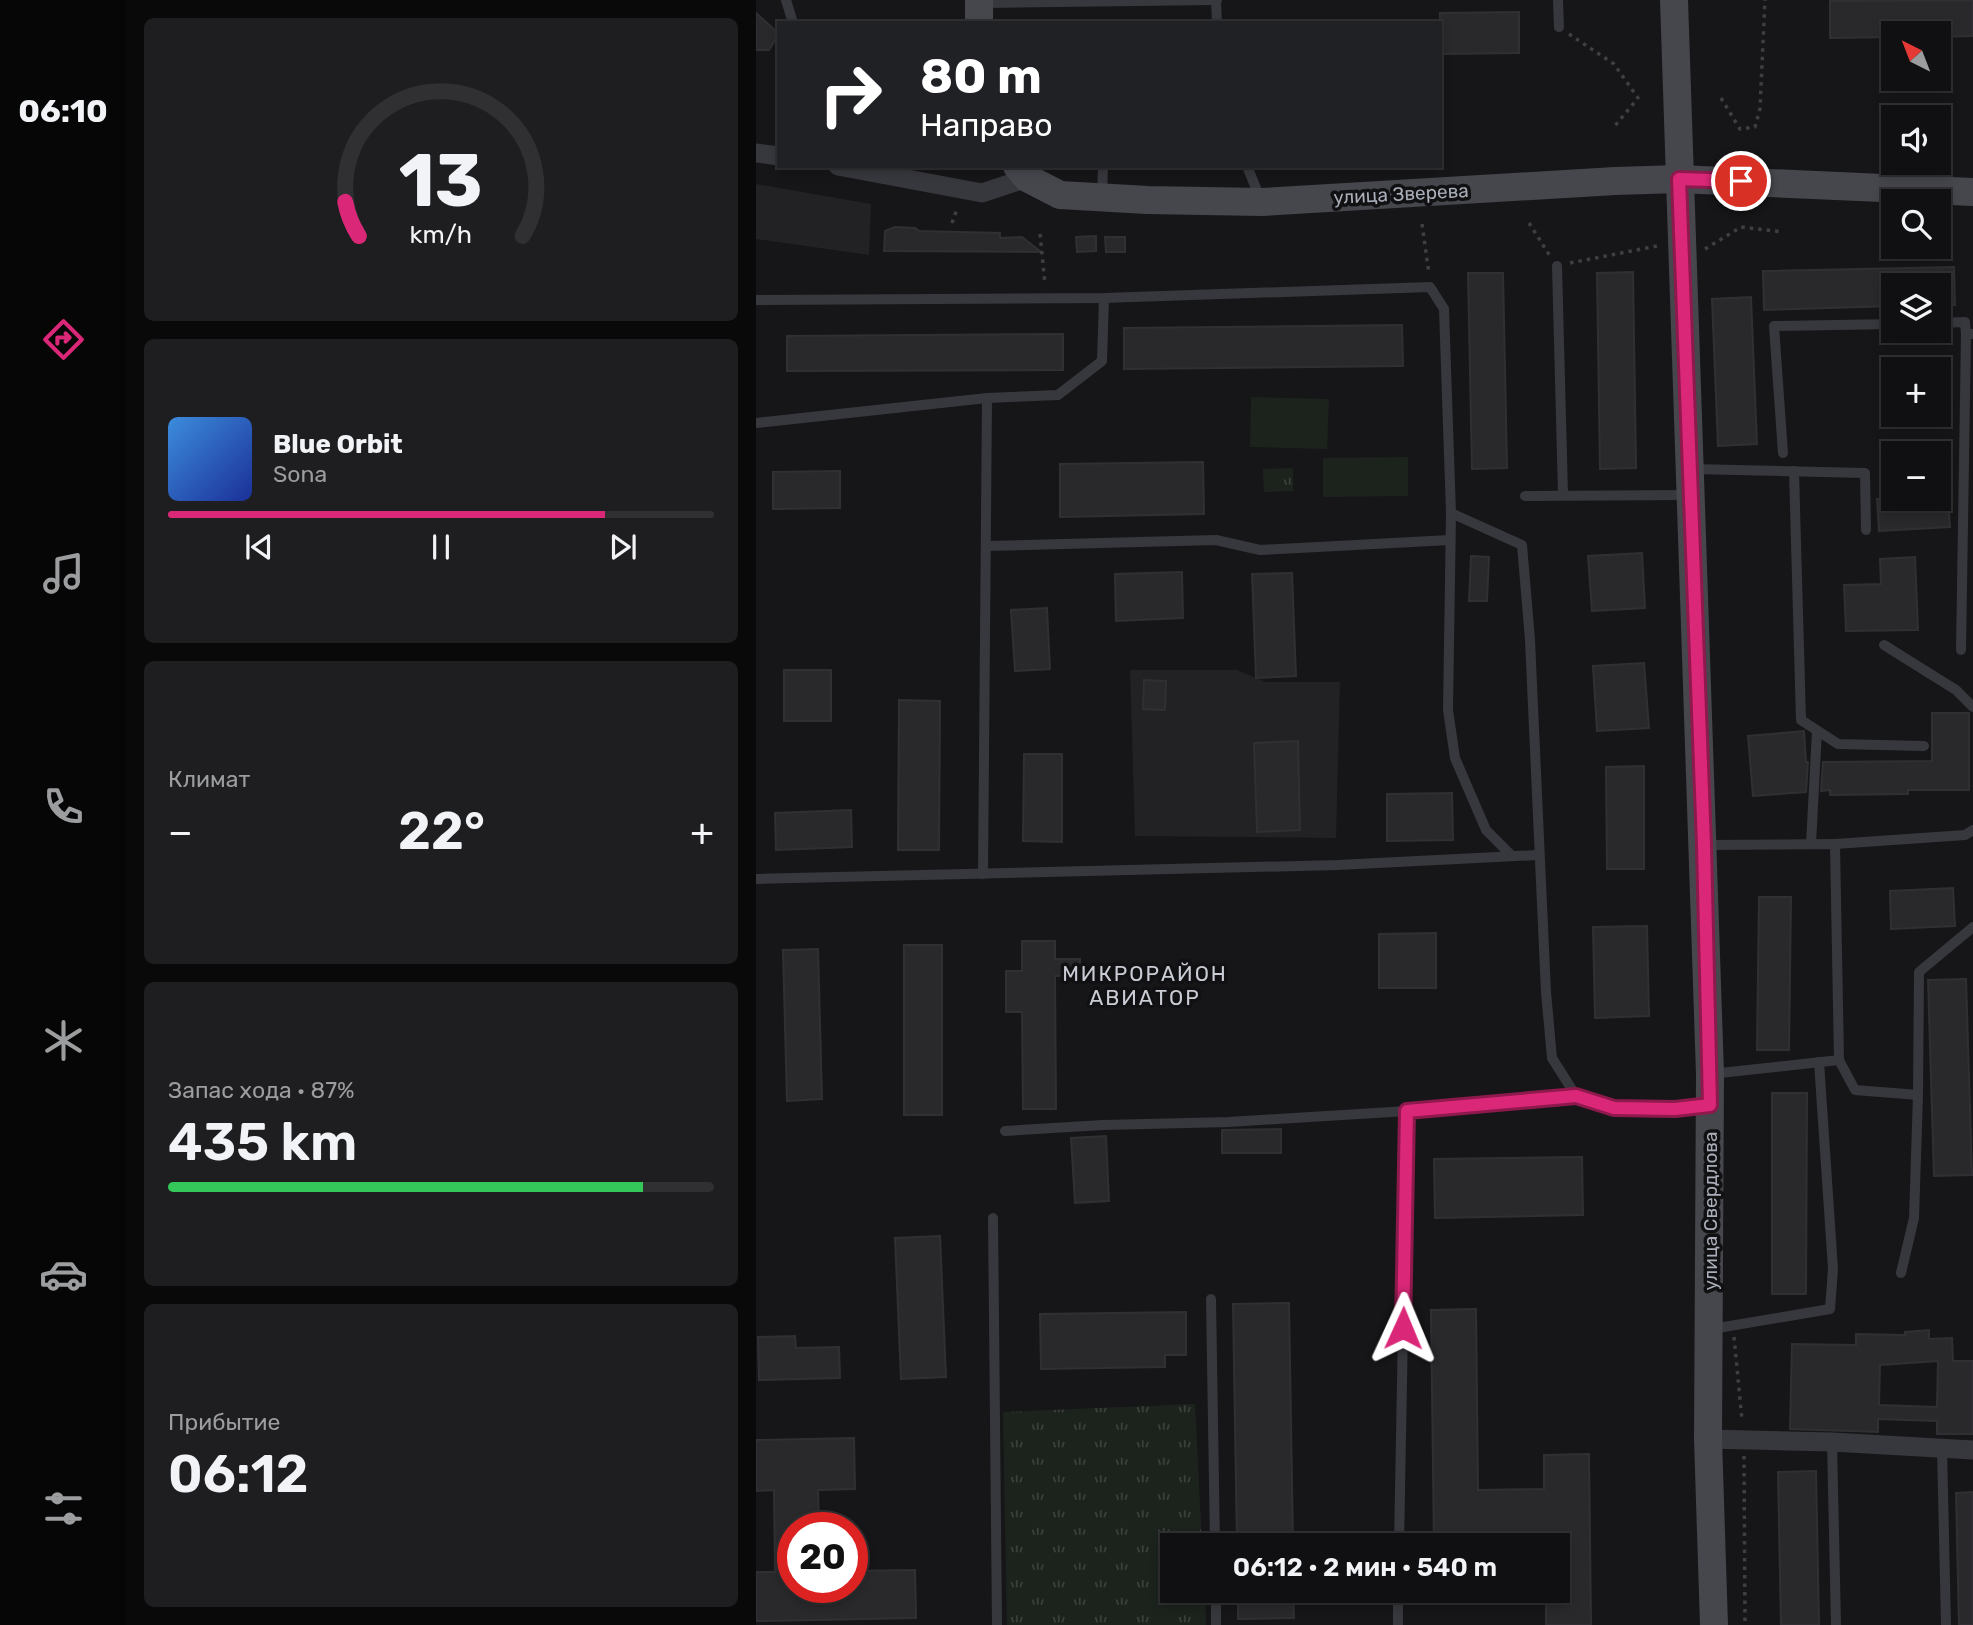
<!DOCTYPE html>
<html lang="ru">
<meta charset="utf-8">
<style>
body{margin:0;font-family:Rubik,sans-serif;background:#1e1e20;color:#f1f3f6;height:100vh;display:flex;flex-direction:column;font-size:26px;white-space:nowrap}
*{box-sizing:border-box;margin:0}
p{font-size:23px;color:#9c9d9f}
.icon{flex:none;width:38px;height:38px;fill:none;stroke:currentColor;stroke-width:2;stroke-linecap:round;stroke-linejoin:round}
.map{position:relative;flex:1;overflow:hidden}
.drawer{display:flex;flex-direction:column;gap:18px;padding:18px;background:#09090a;width:630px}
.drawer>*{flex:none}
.top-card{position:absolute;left:21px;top:21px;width:665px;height:147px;border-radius:0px;box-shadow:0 4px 10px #0003,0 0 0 2px #303032;background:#202124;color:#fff;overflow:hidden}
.needle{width:46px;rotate:318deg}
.controls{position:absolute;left:1125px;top:21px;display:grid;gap:14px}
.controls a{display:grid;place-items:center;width:70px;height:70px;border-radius:0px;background:#101012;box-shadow:0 4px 10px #0003,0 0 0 2px #303032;font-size:35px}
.speed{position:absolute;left:21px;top:1512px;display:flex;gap:14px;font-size:35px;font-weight:700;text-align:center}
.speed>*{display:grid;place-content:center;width:91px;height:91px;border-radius:50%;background:#101012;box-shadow:0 4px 10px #0003,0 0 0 2px #303032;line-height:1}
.speed .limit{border:10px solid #d22;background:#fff;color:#111}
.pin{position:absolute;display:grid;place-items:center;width:60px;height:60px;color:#fff;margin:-30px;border:4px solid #fff;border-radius:50%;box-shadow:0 2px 7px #0007}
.me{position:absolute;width:77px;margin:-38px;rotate:1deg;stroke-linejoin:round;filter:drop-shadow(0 0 5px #0008)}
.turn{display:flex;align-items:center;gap:24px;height:147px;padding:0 28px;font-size:32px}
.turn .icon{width:91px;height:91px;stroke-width:2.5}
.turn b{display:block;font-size:49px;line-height:60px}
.big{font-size:52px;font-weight:600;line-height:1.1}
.drawer .card{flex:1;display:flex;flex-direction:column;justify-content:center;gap:10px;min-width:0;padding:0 24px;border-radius:10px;background:#1e1e20}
.drawer .dial{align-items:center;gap:0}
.dial svg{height:182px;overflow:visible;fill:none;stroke:#303032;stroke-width:7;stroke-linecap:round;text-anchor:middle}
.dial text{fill:#f1f3f6;stroke:none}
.song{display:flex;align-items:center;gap:21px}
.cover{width:84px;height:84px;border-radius:10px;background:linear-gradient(135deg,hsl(210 70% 55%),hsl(230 70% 35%))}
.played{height:7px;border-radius:4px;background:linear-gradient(90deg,#db2777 80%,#303032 80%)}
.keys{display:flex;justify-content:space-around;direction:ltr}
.heat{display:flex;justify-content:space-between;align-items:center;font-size:38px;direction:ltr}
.charge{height:10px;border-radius:5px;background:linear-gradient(90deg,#34c759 87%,#303032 0)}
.trip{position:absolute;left:404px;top:1533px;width:410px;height:70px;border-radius:0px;background:#101012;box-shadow:0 4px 10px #0003,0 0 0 2px #303032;font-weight:600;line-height:70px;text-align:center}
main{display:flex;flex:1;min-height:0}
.dock{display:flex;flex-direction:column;width:126px;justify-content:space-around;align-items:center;background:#060607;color:#9c9d9f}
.dock .icon{width:49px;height:49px}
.dock .active{color:#db2777}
.dock b{font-size:32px;color:#f1f3f6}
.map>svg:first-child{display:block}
.built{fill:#222225}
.green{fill:#1c231d}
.park{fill:url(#park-tufts)}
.building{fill:#29292c;stroke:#303034;stroke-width:2;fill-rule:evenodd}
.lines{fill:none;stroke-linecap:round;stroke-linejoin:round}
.path{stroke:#3d3f44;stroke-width:3.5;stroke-dasharray:3.5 5;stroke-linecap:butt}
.service{stroke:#37383d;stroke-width:10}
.minor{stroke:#37383d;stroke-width:19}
.secondary{stroke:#45474d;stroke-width:28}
.route-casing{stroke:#8e194d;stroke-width:18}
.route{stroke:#db2777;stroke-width:12}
.labels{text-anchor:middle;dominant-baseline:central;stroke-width:7;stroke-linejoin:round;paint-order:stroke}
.street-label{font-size:19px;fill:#a8adb8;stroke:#111113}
.neighbourhood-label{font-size:21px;letter-spacing:2px;fill:#c9ccd4;stroke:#111113}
</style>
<main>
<nav class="dock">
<b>06:10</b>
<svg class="icon active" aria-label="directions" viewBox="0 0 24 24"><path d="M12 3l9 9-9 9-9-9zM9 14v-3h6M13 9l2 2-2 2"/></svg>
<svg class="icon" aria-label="music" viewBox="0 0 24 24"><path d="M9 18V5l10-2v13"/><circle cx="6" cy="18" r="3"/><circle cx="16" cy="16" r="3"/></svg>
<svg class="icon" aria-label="phone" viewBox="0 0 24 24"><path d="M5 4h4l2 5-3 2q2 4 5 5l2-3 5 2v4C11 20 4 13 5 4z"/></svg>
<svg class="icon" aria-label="climate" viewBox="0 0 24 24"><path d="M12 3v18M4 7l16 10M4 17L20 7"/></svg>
<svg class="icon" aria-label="car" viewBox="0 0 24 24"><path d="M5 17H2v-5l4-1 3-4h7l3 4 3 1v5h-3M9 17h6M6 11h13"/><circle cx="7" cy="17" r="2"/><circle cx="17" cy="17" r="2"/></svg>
<svg class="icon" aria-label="filters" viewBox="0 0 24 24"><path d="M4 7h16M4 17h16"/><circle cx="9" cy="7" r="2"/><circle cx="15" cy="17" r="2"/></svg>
</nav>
<section class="drawer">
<div class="card dial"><svg viewBox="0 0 100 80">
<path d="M14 69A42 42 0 1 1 86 69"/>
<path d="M14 69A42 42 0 0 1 8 54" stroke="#db2777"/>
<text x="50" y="56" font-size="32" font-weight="700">13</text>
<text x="50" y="72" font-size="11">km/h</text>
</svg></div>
<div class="card">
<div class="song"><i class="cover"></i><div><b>Blue Orbit</b><p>Sona</p></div></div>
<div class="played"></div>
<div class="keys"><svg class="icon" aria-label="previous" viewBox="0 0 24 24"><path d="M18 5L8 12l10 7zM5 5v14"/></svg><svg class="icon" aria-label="pause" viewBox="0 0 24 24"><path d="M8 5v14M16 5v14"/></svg><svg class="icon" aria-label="next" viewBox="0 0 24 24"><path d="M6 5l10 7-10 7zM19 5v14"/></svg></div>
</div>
<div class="card"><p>Климат</p>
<div class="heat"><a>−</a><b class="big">22°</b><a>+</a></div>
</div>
<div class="card"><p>Запас хода · 87%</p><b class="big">435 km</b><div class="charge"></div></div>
<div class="card"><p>Прибытие</p><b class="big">06:12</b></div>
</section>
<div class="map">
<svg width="1217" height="1625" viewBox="0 0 1217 1625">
<defs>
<pattern id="park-tufts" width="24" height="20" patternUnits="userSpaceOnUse" patternTransform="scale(1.75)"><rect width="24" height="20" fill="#1c231d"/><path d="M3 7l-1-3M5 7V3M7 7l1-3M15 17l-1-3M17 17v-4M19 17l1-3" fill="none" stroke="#3a403c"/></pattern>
</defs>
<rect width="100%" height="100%" fill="#161618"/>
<!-- built -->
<g class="built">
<path d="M0,184L115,204L113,255L0,239Z"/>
<path d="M374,670H481L510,682H584L580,838L379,836Z"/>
</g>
<!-- green -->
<g class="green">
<path d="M495,397L573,399L571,449L494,447Z"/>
<path d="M652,457V496L567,497V458Z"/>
</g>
<!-- park -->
<g class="park">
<path d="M537,468V491L508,492L507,469Z"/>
<path d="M439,1404L446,1545H416V1591H449L450,1625H251L247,1412Z"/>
</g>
<!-- building -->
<g class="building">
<path d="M1217,0V36L1183,37V33H1138V37L1074,38V1Z"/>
<path d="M763,12V53L684,54V13Z"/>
<path d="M0,13L23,34L13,50H0Z"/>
<path d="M139,227L159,228L163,231L244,233V238L266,237L285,252L128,251L129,231Z"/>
<path d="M340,236V251L321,252L320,237Z"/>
<path d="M349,237H369V252H350Z"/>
<path d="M1198,267L1199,305H1183V285H1138V306L1008,310L1007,271Z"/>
<path d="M877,272L880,468L844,469L841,273Z"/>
<path d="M712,273H747L751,468L716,469Z"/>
<path d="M995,297L1001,444L962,446L956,299Z"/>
<path d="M646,325L647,366L368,369V328Z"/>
<path d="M307,334V370L31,371V336Z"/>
<path d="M447,462L448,514L304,517V464Z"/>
<path d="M84,471V508L17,509V472Z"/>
<path d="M1121,499H1192L1194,527L1123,531Z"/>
<path d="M886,553L889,608L836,611L832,556Z"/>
<path d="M715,556L733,557L731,601H713Z"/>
<path d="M1159,557L1162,630L1090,631L1088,585L1125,584L1124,559Z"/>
<path d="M426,572L427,618L360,621L359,574Z"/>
<path d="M536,573L540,676L500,678L496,574Z"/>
<path d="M291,608L294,669L259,671L255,610Z"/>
<path d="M888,663L893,728L841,731L837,666Z"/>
<rect x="28" y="670" width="47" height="51"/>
<path d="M388,680L410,681L409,710L387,709Z"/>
<path d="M143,700L184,701L183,850H142Z"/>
<path d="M1176,713H1213V790H1152V794L1074,795V790L1065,791L1067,762L1176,761Z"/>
<path d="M1048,731L1050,762H1052L1050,792L997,796L992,736Z"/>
<path d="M542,741L544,830L501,832L498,743Z"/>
<path d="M268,754H306V842L267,841Z"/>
<path d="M888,766V869H851L850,767Z"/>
<path d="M696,793L697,840L631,841V794Z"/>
<path d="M95,810L96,847L20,850L19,813Z"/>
<path d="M1197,888L1199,926L1135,929L1134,891Z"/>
<path d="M1003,897H1035L1033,1050H1001Z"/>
<path d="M891,926L893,1016L839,1018L837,927Z"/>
<path d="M680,933V988H623V934Z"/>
<path d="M266,941H299V959H324V975L299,976L300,1109H267L266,1012H250V971H266Z"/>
<rect x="148" y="945" width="38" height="170"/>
<path d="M62,949L66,1099L31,1101L27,950Z"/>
<path d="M1210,979L1216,1175L1178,1176L1172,980Z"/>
<path d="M1016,1093H1051L1050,1294H1016Z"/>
<path d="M525,1129V1153H466V1130Z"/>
<path d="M350,1136L353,1201L319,1203L315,1138Z"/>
<path d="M826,1157L827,1215L679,1218L678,1159Z"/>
<path d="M184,1236L190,1377L145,1379L139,1238Z"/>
<path d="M533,1303L537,1545H481L477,1304Z"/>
<path d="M720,1309L722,1490L788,1489V1455L833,1454L835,1625H790V1591H802V1545H789V1538L723,1539V1545H678L675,1310Z"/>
<path d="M430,1312V1355H409V1367L285,1369L284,1314Z"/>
<path d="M1173,1330V1339L1196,1338L1197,1361H1217V1434H1181V1421L1122,1419V1432L1034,1429L1036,1344L1100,1345V1334L1149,1335V1332ZM1182,1361L1181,1407L1123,1405L1124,1365Z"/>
<path d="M39,1336L40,1348L83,1347L84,1378L3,1380L2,1337Z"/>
<path d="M98,1438L99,1489L62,1490L63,1528H37V1587H96V1571L159,1570L160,1618L0,1621V1572H19L18,1490L0,1491V1440Z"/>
<path d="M1060,1471L1063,1625H1025L1022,1472Z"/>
<path d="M1217,1492V1625H1203L1200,1493Z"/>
<path d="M482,1591H537L538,1618L482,1619Z"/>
</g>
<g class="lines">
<!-- path -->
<g class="path">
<path d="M813,34L858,64L882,98L858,127"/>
<path d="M965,98L984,129L999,127L1004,109L1009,0"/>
<path d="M196,223L201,209"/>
<path d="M773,223L794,256"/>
<path d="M666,224L673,274"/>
<path d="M284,234L289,284"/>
<path d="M949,249L985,227L1027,232"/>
<path d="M814,263L901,246"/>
<path d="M978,1337L986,1420"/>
<path d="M988,1456L989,1625"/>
</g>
<!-- service -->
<g class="service">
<path d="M30,0L37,23"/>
<path d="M460,0L461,23"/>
<path d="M802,0L803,27"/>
<path d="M227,3L461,0"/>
<path d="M491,166L504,198"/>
<path d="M346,196L347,166"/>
<path d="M801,266L807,494"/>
<path d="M0,300L348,298L674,287L688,309L695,513L766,545L774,640L790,992L796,1058L820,1096L857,1108L919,1109L950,1106"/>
<path d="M1183,323L1209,322L1210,334"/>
<path d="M0,423L231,398L302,395L346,361L348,298"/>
<path d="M1027,453L1018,326L1138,324"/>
<path d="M936,469L1109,473L1110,530"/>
<path d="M1038,471L1045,720L1082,744L1168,746"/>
<path d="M769,496L933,495"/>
<path d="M695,513L692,710L699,758L730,830L756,856"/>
<path d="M230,546L460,540L504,550L694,540"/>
<path d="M1128,645L1200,690L1217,707"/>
<path d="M1205,650L1210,334H1217"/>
<path d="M1055,844L1061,731"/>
<path d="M1079,844L1209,835L1217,830"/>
<path d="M949,845L1079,844L1083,1060L955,1074"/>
<path d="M227,874L231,398"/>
<path d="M0,879L582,865L782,855"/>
<path d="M1083,1060L1099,1090L1162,1095L1163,972L1217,927"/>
<path d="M249,1131L347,1125L473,1122L651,1111"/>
<path d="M237,1218L241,1625"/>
<path d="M1145,1273L1158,1218L1162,1095"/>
<path d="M455,1299L459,1545"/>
<path d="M956,1329L1074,1309L1077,1269L1063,1062"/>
<path d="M1076,1442L1080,1625"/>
<path d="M1186,1448L1190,1625"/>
<path d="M643,1545L651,1111L820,1096"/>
<path d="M460,1591V1625"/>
<path d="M642,1625V1591"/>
</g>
<!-- minor -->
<g class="minor">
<path d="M0,153L23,156"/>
<path d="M82,166L226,193L271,178"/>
<path d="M952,1439L1076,1442L1217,1450"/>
</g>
<!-- secondary -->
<g class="secondary">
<path d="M223,0V23"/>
<path d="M918,0L954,1074L952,1439L958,1625"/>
<path d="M261,166L271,178L304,195L391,200L506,202L859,181L923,179L1217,192"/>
</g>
</g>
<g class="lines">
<defs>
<path id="route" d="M647,1328L651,1111L820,1096L858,1108L919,1109L954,1105L948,845L923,179L985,181"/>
</defs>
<!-- route casing -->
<use href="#route" class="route-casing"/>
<!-- route -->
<use href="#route" class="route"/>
</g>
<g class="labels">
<!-- street labels -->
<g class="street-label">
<text transform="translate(645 194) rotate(-3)">улица Зверева</text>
<text transform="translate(954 1211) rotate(-90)">улица Свердлова</text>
</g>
<!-- neighbourhood labels -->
<g class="neighbourhood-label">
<text x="389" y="973">МИКРОРАЙОН<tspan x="389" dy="24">АВИАТОР</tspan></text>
</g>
</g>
</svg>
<div class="controls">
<a><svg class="needle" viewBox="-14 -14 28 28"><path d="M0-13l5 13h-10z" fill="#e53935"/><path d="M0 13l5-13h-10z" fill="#9c9d9f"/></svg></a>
<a><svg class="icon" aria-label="sound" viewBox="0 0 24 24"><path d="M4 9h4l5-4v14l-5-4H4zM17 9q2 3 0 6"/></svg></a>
<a><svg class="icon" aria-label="search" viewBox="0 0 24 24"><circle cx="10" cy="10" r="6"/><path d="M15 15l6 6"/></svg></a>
<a><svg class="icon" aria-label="layers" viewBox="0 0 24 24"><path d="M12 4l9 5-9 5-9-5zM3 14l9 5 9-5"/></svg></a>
<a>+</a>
<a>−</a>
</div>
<div class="speed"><div class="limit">20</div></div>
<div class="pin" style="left:985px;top:181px;background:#d93025"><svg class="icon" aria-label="arrive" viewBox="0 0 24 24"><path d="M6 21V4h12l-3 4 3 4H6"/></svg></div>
<svg class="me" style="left:647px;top:1328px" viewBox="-20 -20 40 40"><path d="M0-17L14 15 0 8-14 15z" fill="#db2777" stroke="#fff" stroke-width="4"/></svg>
<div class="trip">06:12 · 2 мин · 540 m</div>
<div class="top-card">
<div class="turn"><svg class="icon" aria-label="right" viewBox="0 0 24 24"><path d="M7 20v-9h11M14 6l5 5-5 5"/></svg><div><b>80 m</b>Направо</div></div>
</div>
</div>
</main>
